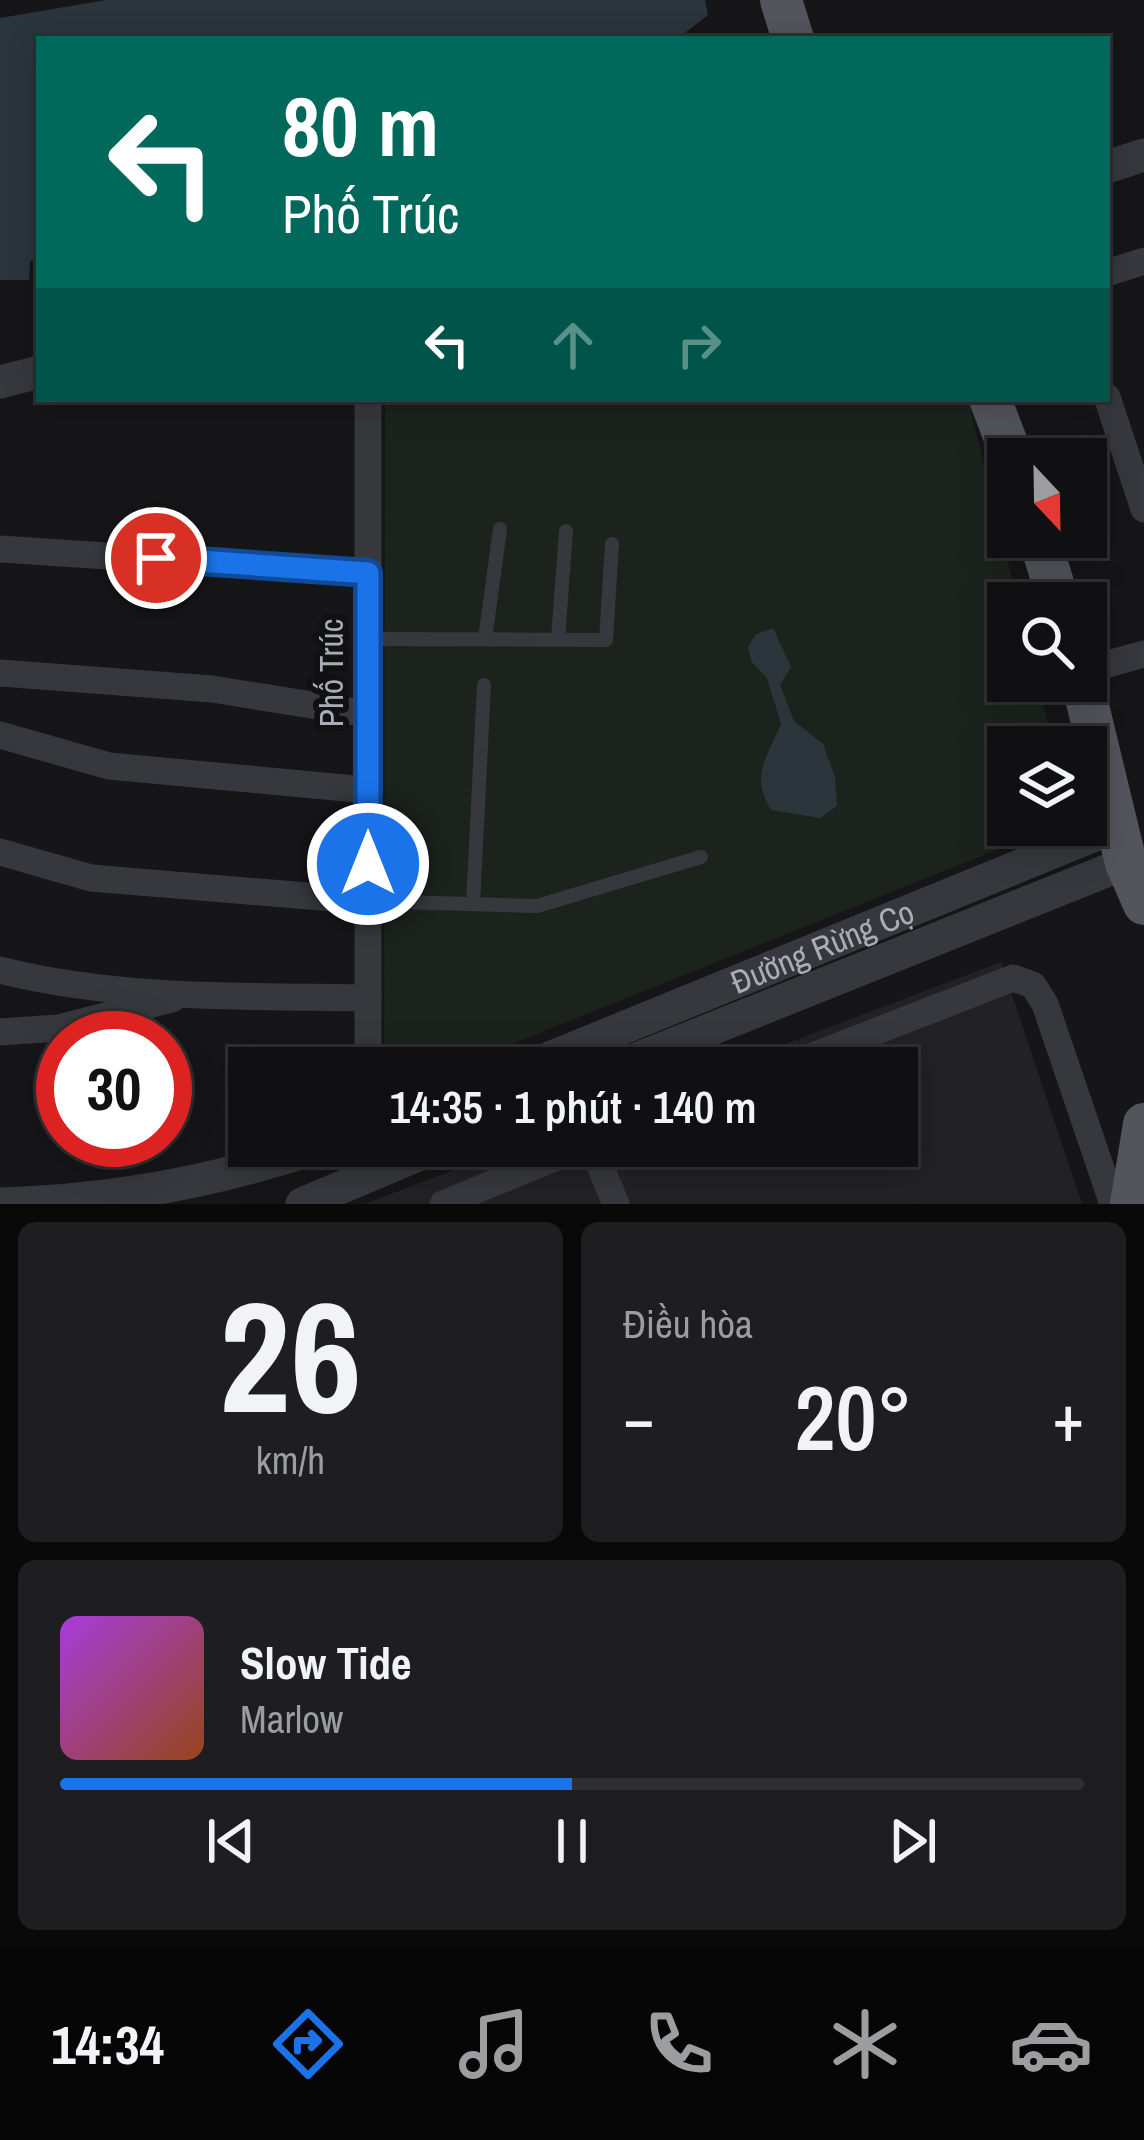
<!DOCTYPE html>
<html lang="vi">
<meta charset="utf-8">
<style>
body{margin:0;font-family:"Archivo Narrow",sans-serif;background:#1e1e20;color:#f1f3f6;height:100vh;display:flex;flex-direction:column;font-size:45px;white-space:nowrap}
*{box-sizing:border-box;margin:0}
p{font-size:39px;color:#9c9d9f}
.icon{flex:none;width:66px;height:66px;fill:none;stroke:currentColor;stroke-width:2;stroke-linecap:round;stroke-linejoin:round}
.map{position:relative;height:1204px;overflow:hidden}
.drawer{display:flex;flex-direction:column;gap:18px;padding:18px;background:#09090a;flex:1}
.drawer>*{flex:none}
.hud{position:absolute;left:36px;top:36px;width:1074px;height:366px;border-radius:0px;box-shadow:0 6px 30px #0003,0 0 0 3px #303032;background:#00695c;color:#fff;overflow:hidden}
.needle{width:78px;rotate:158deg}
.controls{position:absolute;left:987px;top:438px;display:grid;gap:24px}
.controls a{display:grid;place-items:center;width:120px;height:120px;border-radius:0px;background:#101012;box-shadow:0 6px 30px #0003,0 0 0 3px #303032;font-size:60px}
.speed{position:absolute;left:36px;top:1011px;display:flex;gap:24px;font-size:60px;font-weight:700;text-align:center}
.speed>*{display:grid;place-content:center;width:156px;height:156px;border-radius:50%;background:#101012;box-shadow:0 6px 30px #0003,0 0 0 3px #303032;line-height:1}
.speed .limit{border:18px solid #d22;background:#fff;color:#111}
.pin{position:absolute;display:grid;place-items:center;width:102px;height:102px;color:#fff;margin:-51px;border:6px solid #fff;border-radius:50%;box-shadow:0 3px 12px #0007}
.me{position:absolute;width:132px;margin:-66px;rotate:0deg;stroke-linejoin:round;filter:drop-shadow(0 0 9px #0008)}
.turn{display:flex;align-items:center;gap:42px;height:252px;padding:0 48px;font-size:54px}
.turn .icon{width:156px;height:156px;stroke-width:2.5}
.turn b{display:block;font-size:84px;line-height:102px}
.lanes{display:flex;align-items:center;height:114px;padding:0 48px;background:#0003;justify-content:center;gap:60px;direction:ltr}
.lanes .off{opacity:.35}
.big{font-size:90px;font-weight:600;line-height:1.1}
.drawer .widget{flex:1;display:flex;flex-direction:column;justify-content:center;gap:18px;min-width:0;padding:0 42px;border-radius:18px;background:#1e1e20}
.drawer .dial{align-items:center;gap:0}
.dial b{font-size:156px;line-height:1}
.song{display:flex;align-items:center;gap:36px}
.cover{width:144px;height:144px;border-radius:18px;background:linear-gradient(135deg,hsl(280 70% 55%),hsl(20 70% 35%))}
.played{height:12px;border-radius:6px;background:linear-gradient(90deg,#1a73e8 50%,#303032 50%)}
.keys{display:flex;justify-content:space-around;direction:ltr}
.heat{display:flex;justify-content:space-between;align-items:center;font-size:66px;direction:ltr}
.drawer .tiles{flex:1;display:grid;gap:18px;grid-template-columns:1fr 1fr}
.widget:last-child{grid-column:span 2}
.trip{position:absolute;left:228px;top:1047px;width:690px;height:120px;border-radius:0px;background:#101012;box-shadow:0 6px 30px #0003,0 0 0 3px #303032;font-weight:600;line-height:120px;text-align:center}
.menu{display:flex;height:192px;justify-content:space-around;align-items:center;background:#060607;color:#9c9d9f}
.menu .icon{width:84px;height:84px}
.menu .current{color:#1a73e8}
.menu b{font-size:54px;color:#f1f3f6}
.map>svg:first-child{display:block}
.built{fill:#222225}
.green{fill:#1c231d}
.water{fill:#2c353c}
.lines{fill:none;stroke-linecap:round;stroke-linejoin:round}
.service{stroke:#37383d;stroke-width:14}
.minor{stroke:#37383d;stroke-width:27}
.tertiary{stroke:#37383d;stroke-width:33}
.primary{stroke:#53555c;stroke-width:42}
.route-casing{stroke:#114b97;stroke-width:30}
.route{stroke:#1a73e8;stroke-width:21}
.labels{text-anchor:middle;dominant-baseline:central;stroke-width:12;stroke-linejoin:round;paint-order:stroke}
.street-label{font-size:33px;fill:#a8adb8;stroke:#111113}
</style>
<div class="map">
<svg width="1144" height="1204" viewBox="0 0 1144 1204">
<rect width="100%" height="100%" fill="#161618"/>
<!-- built -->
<path class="built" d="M1001,962L1082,1204H364L517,1146H897V1068H722Z"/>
<!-- green -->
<path class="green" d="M385,399H968L1018,603H1008V681H1037L1054,747H1008V825H1059L452,1068H384Z"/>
<!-- water -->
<g class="water">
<path d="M106,0H705L708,15L677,39H39V259L30,261L29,280H0V18Z"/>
<path d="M773,628L791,667L780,685L794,721L823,744L835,777L837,806L820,818L771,810C750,775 767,758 781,724L767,678L751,661L748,647L756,634Z"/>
</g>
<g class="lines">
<!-- service -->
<g class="service">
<path d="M367,639L606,640L612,544"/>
<path d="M485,639L500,529"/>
<path d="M558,639L566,531"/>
<path d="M368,901L537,906L701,857"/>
<path d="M473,904L484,685"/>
</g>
<!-- minor -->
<g class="minor">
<path d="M1107,273L1144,261"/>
<path d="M1107,397L1144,509"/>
<path d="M368,399V1068"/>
<path d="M0,549L367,573"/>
<path d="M1086,670L1144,654"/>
<path d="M0,673L212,689L368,714"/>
<path d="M0,735L109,766L367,790"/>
<path d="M0,852L91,878L368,901"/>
<path d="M0,970C120,1000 246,996 368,998"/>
<path d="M0,1032L58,1028L172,999"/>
<path d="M782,1068L1013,978L1033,985L1045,1004L1113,1204"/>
<path d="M592,1146L616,1204"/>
<path d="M443,1204L583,1146"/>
</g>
<!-- tertiary -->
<g class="tertiary">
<path d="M1107,167L1144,155"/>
<path d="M0,382L39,372"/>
<path id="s1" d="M525,1068L1117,826"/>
<path d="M614,1068L1126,863"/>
<path d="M0,1204C112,1201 216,1182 322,1146"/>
<path d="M302,1204L439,1146"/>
</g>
<!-- primary -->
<g class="primary">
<path d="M781,0L793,39"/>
<path d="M990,399L1013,459"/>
<path d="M1039,537L1059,603"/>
<path d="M1082,681L1126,863L1144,904"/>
<path d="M1131,1204L1144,1124"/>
</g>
</g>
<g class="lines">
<defs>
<path id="route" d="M156,558L368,573V864"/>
</defs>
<!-- route casing -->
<use href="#route" class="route-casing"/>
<!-- route -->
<use href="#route" class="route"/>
</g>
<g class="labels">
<!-- street labels -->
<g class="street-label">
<text transform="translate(331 673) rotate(-90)">Phố Trúc</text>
<text stroke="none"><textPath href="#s1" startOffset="321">Đường Rừng Cọ</textPath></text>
</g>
</g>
</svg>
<div class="controls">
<a><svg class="needle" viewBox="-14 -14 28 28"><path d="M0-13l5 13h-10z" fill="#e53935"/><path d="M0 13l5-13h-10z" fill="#9c9d9f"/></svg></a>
<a><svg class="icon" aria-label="search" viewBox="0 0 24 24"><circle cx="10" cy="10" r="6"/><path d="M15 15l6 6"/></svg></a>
<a><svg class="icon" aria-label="layers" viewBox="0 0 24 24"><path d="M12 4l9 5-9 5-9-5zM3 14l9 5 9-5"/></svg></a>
</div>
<div class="speed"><div class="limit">30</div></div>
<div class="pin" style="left:156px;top:558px;background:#d93025"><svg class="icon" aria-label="arrive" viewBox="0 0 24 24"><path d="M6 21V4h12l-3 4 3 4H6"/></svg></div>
<svg class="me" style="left:368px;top:864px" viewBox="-20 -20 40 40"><circle r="17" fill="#1a73e8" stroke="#fff" stroke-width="3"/><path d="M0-11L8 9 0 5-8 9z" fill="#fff"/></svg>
<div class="trip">14:35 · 1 phút · 140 m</div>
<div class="hud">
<div class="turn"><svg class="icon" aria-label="left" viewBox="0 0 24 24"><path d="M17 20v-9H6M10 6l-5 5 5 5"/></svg><div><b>80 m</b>Phố Trúc</div></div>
<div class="lanes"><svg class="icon" aria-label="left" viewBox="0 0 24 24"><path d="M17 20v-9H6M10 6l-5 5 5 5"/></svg><svg class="icon off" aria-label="ahead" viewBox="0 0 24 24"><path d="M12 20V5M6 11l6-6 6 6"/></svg><svg class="icon off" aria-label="right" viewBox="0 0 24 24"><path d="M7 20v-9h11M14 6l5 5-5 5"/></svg></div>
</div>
</div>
<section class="drawer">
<div class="tiles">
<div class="widget dial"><b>26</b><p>km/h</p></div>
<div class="widget"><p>Điều hòa</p>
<div class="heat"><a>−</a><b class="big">20°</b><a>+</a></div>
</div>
<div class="widget">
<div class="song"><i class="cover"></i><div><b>Slow Tide</b><p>Marlow</p></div></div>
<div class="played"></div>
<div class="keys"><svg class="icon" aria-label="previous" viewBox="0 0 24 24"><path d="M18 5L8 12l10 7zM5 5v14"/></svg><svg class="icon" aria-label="pause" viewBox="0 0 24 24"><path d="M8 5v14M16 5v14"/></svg><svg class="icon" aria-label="next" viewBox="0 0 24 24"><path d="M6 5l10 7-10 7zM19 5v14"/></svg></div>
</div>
</div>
</section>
<nav class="menu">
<b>14:34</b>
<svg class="icon current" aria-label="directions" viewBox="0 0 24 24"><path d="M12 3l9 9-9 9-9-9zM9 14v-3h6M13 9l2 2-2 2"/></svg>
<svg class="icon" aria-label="music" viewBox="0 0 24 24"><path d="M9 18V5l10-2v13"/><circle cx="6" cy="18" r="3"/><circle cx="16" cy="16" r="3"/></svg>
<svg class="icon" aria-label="phone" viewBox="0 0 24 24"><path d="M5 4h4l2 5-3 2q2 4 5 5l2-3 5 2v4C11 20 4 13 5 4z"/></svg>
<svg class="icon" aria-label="climate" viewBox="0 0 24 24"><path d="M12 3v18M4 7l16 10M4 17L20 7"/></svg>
<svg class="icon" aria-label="car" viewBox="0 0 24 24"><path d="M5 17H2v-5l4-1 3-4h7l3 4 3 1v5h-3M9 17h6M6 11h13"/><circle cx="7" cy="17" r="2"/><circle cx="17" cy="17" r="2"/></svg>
</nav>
